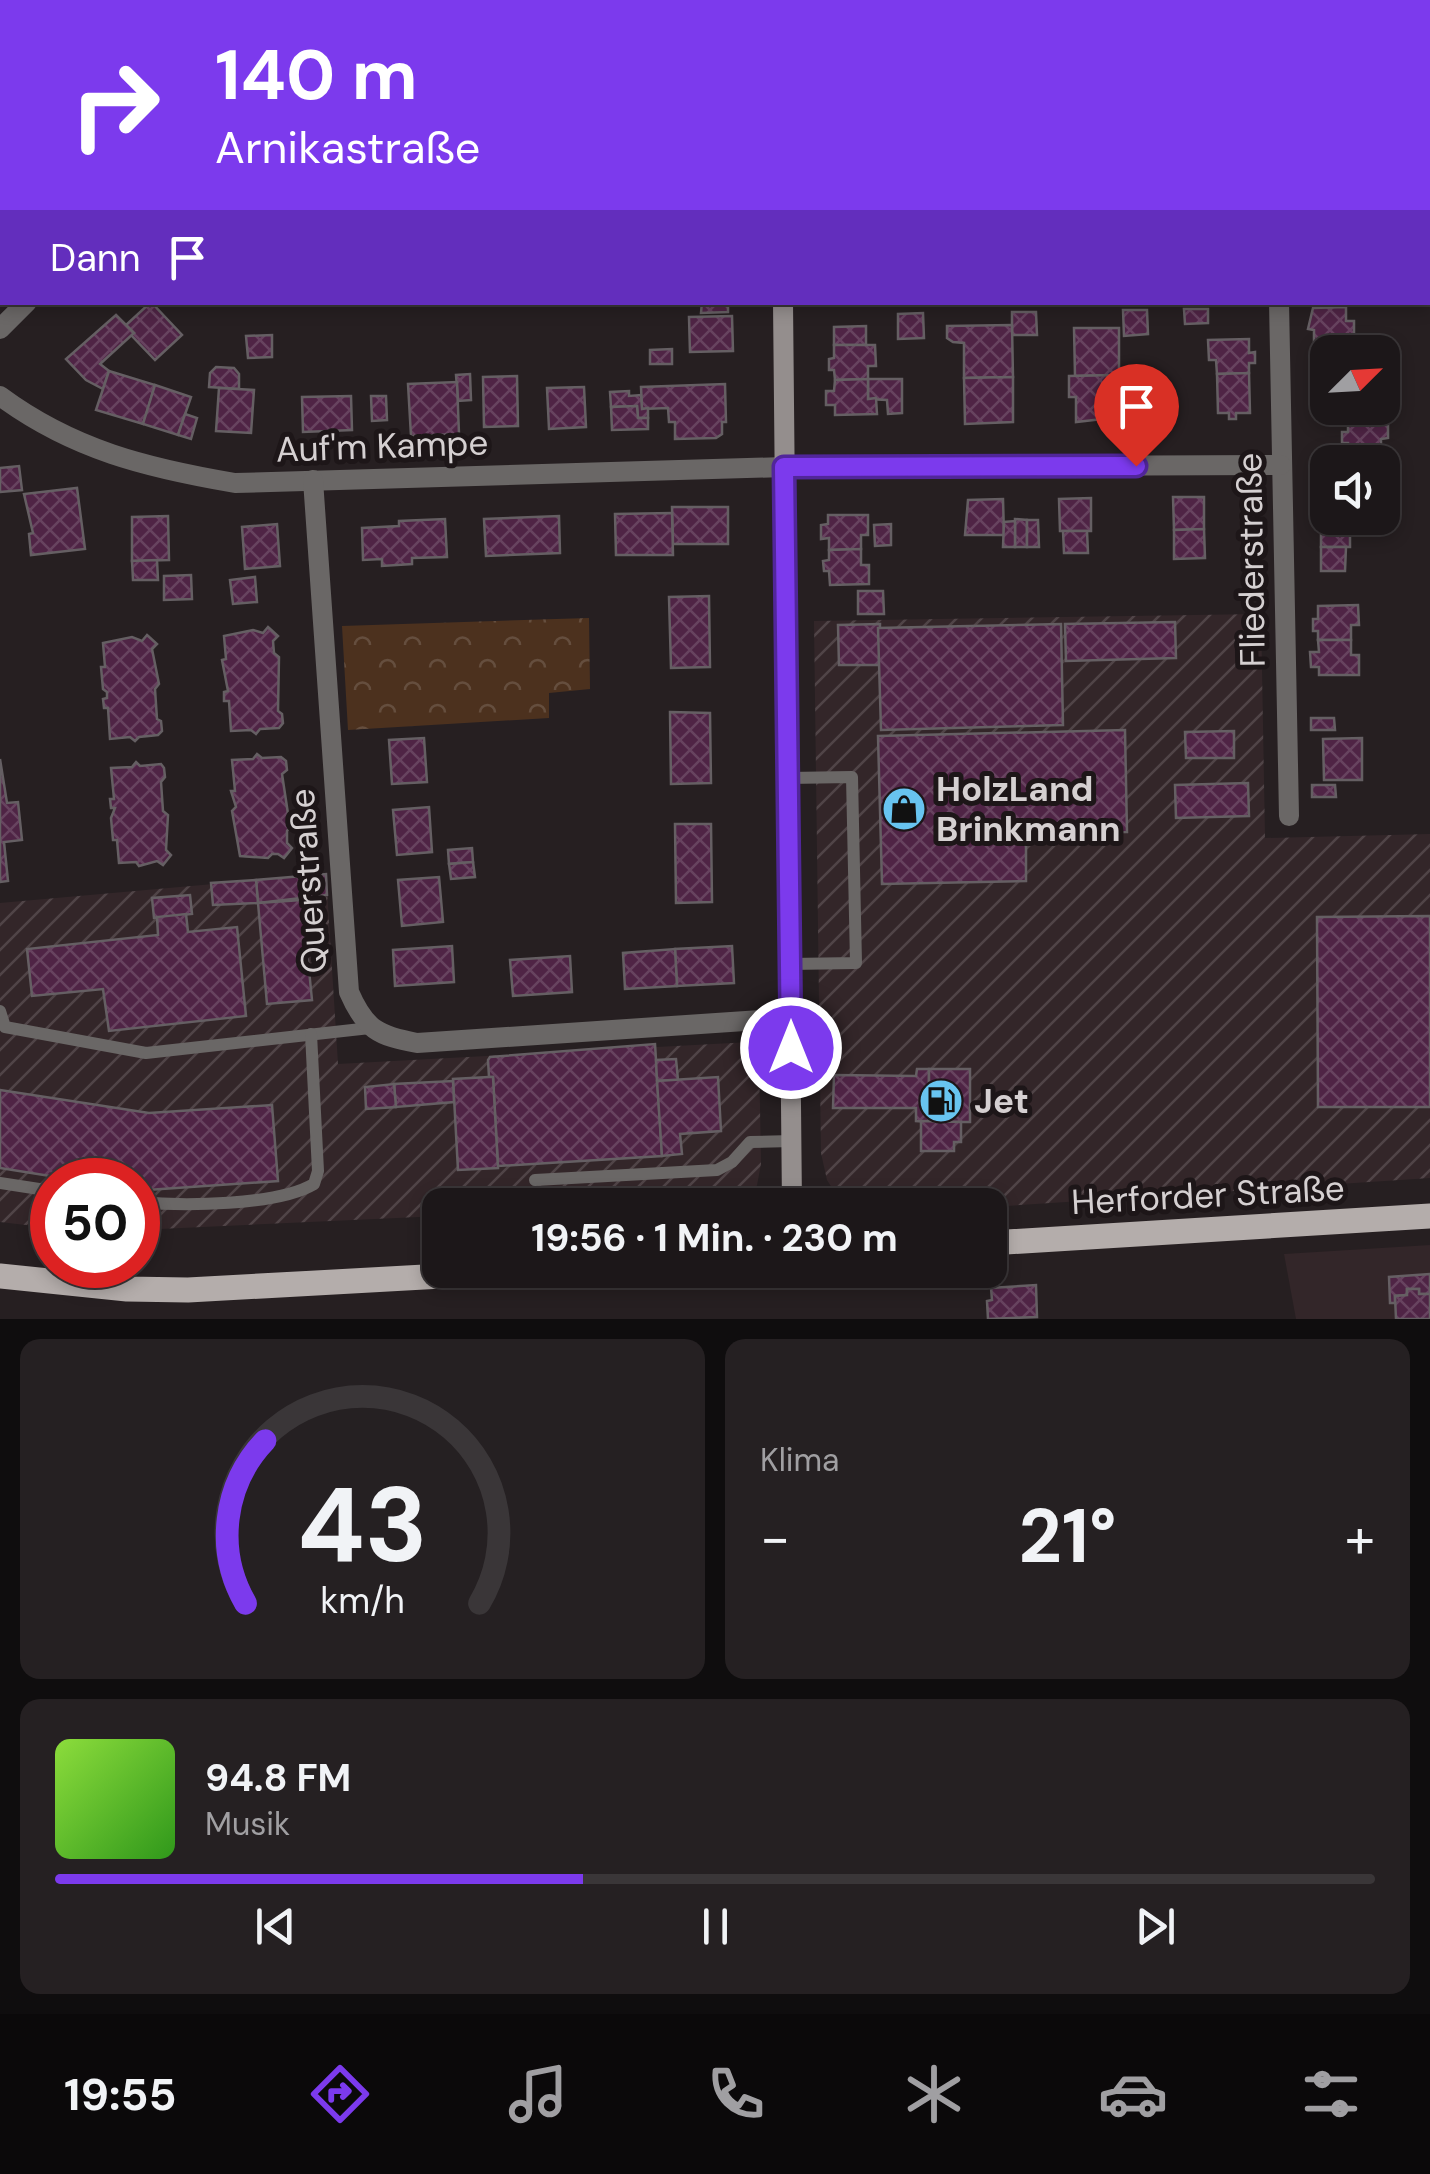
<!DOCTYPE html>
<html lang="de">
<meta charset="utf-8">
<style>
body{margin:0;font-family:"DM Sans",sans-serif;background:#252022;color:#f1f3f6;height:100vh;display:flex;flex-direction:column;font-size:38px;white-space:nowrap}
*{box-sizing:border-box;margin:0}
p{font-size:32px;color:#a09fa2}
.icon{flex:none;width:55px;height:55px;fill:none;stroke:currentColor;stroke-width:2;stroke-linecap:round;stroke-linejoin:round}
.map{position:relative;height:1319px;overflow:hidden}
.panel{display:flex;flex-direction:column;gap:20px;padding:20px;background:#0f0d0e;flex:1}
.panel>*{flex:none}
.banner{position:absolute;left:0px;top:0px;width:1430px;height:305px;box-shadow:0 5px 15px #0003,0 0 0 2px #3a3638;background:#7c3aed;color:#fff;overflow:hidden}
.needle{width:65px;rotate:66deg}
.fabs{position:absolute;left:1310px;top:335px;display:grid;gap:20px}
.fabs a{display:grid;place-items:center;width:90px;height:90px;border-radius:20px;background:#1c1719;box-shadow:0 5px 15px #0003,0 0 0 2px #3a3638;font-size:50px}
.speed{position:absolute;left:30px;top:1158px;display:flex;gap:20px;font-size:50px;font-weight:700;text-align:center}
.speed>*{display:grid;place-content:center;width:130px;height:130px;border-radius:50%;background:#1c1719;box-shadow:0 5px 15px #0003,0 0 0 2px #3a3638;line-height:1}
.speed .limit{border:15px solid #d22;background:#fff;color:#111}
.pin{position:absolute;display:grid;place-items:center;width:85px;height:85px;color:#fff;margin:-102px -42px;border-radius:50% 50% 50% 0;rotate:-45deg;box-shadow:0 0 10px #0007}
.pin .icon{rotate:45deg}
.me{position:absolute;width:110px;margin:-55px;rotate:0deg;stroke-linejoin:round;filter:drop-shadow(0 0 8px #0008)}
.turn{display:flex;align-items:center;gap:35px;height:210px;padding:0 50px;font-size:45px}
.turn .icon{width:130px;height:130px;stroke-width:2.5}
.turn b{display:block;font-size:70px;line-height:85px}
.then{display:flex;align-items:center;height:95px;padding:0 50px;background:#0003;gap:20px;font-size:38px}
.big{font-size:75px;font-weight:700;line-height:1.1}
.panel .card{flex:1;display:flex;flex-direction:column;justify-content:center;gap:15px;min-width:0;padding:0 35px;border-radius:20px;background:#252022}
.panel .dial{align-items:center;gap:0}
.dial svg{height:260px;overflow:visible;fill:none;stroke:#3a3638;stroke-width:7;stroke-linecap:round;text-anchor:middle}
.dial text{fill:#f1f3f6;stroke:none}
.song{display:flex;align-items:center;gap:30px}
.cover{width:120px;height:120px;border-radius:15px;background:linear-gradient(135deg,hsl(90 70% 55%),hsl(110 70% 35%))}
.played{height:10px;border-radius:5px;background:linear-gradient(90deg,#7c3aed 40%,#3a3638 40%)}
.keys{display:flex;justify-content:space-around;direction:ltr}
.heat{display:flex;justify-content:space-between;align-items:center;font-size:55px;direction:ltr}
.panel .tiles{flex:1;display:grid;gap:20px;grid-template-columns:1fr 1fr}
.card:last-child{grid-column:span 2}
.trip{position:absolute;left:422px;top:1188px;width:585px;height:100px;border-radius:20px;background:#1c1719;box-shadow:0 5px 15px #0003,0 0 0 2px #3a3638;font-weight:700;line-height:100px;text-align:center}
.dock{display:flex;height:160px;justify-content:space-around;align-items:center;background:#0b090a;color:#a09fa2}
.dock .icon{width:70px;height:70px}
.dock .on{color:#7c3aed}
.dock b{font-size:45px;color:#f1f3f6}
.map>svg:first-child{display:block}
.built{fill:#332629}
.industrial{fill:url(#industrial-furrows)}
.forest{fill:url(#forest-crowns)}
.building{fill:url(#building-cross-hatch);stroke:#655f63;stroke-width:2.5}
.lines{fill:none;stroke-linecap:round;stroke-linejoin:round}
.service{stroke:#6a6766;stroke-width:12}
.minor{stroke:#6a6766;stroke-width:20}
.secondary{stroke:#948e8d;stroke-width:20}
.primary{stroke:#b4adab;stroke-width:25}
.route-casing{stroke:#51269a;stroke-width:25}
.route{stroke:#7c3aed;stroke-width:18}
.labels{text-anchor:middle;dominant-baseline:central;stroke-width:10;stroke-linejoin:round;paint-order:stroke}
.street-label{font-size:35px;fill:#d5d0d1;stroke:#1d1618}
.poi-label{font-size:35px;font-weight:bold;fill:#d5d0d1;stroke:#1d1618;text-anchor:start}
</style>
<div class="map">
<svg width="1430" height="1319" viewBox="0 0 1430 1319">
<defs>
<pattern id="industrial-furrows" width="10" height="10" patternUnits="userSpaceOnUse" patternTransform="scale(2.5)"><rect width="10" height="10" fill="#332629"/><path d="M-1 1l2-2M0 10L10 0M9 11l2-2" fill="none" stroke="#504447"/></pattern>
<pattern id="forest-crowns" width="20" height="18" patternUnits="userSpaceOnUse" patternTransform="scale(2.5)"><rect width="20" height="18" fill="#4c311e"/><path d="M2 6a3 3 0 1 1 6 0M12 15a3 3 0 1 1 6 0" fill="none" stroke="#654e3e"/></pattern>
<pattern id="building-cross-hatch" width="8" height="8" patternUnits="userSpaceOnUse" patternTransform="scale(2.5)"><rect width="8" height="8" fill="#4f2445"/><path d="M0 0l8 8M0 8l8-8" fill="none" stroke="#67435f"/></pattern>
</defs>
<rect width="100%" height="100%" fill="#261f21"/>
<!-- built -->
<path class="built" d="M1430,1245V1319H1296L1284,1254Z"/>
<!-- industrial -->
<g class="industrial">
<path d="M1261,614L1265,838L1430,834V1178L990,1207L843,1205L827,1180L821,1153L814,621Z"/>
<path d="M326,874L338,1064L751,1042L759,1051L761,1164L757,1185L748,1202L440,1205V1216L138,1230V1180H52V1228L0,1222V903Z"/>
</g>
<!-- forest -->
<path class="forest" d="M589,618L590,689L549,693V718L348,730L342,626Z"/>
<!-- building -->
<g class="building">
<path d="M151,302L182,335L155,360L131,335L134,333L126,325Z"/>
<path d="M702,302H728V312L701,313Z"/>
<path d="M1346,307V321H1354V342H1314V330L1308,329L1313,308Z"/>
<path d="M1184,309H1208V323L1185,324Z"/>
<path d="M1123,310H1147L1148,334L1124,336Z"/>
<path d="M1012,312H1036L1037,335H1012Z"/>
<path d="M923,313L924,338L898,339V314Z"/>
<path d="M116,315L134,333L100,364L109,371L103,389L86,380L66,359Z"/>
<path d="M732,316L733,351L690,352L689,317Z"/>
<path d="M1012,325L1013,377L964,378V343L953,342L947,338V326Z"/>
<path d="M866,326V345H834V327Z"/>
<path d="M1074,328H1119V375L1075,376Z"/>
<path d="M272,335V357L248,358L246,336Z"/>
<path d="M1249,339V353L1255,352V363H1249V373L1217,374L1216,360H1209L1208,340Z"/>
<path d="M834,345H875L876,366H868V379L835,380L834,370H829V359L834,358Z"/>
<path d="M672,349V364H650V350Z"/>
<path d="M216,367L234,368L239,374V389L209,387L210,373Z"/>
<path d="M109,371L155,385L143,424L96,410Z"/>
<path d="M1249,373L1250,413H1236V419H1229V413H1218L1217,374Z"/>
<path d="M470,374L471,400L458,401L456,375Z"/>
<path d="M1119,375L1121,417L1076,422V397H1069V376Z"/>
<path d="M517,376L518,426L484,427L483,377Z"/>
<path d="M1013,377V422L965,424L964,378Z"/>
<path d="M868,379H902V413L888,414L887,400L868,399Z"/>
<path d="M868,379V399L876,398L877,414L835,415V405H826V391H834L835,380Z"/>
<path d="M457,382L459,434L411,436L408,384Z"/>
<path d="M725,384L726,422H722V434L716,438L675,439V422H669L668,408L642,409L641,387Z"/>
<path d="M155,385L191,397L178,435L143,424Z"/>
<path d="M584,387L586,427L549,429L547,388Z"/>
<path d="M219,388L254,390L251,433L216,431Z"/>
<path d="M629,391V396L641,395L642,409L648,408V418H638L637,406L611,407L610,392Z"/>
<path d="M351,396L352,430L303,432L302,397Z"/>
<path d="M371,396H386L387,420L372,421Z"/>
<path d="M637,406L638,418H648V429L612,430L611,407Z"/>
<path d="M185,414L197,418L191,439L178,435Z"/>
<path d="M1348,418H1388V438L1381,439V453H1348V443H1342V432H1348Z"/>
<rect x="1348" y="453" width="33" height="9"/>
<path d="M19,466L22,490L0,492V468Z"/>
<rect x="1382" y="467" width="14" height="24"/>
<path d="M77,488L85,549L31,555L29,534L33,533L24,494Z"/>
<path d="M1173,497H1204V529L1174,530Z"/>
<path d="M1091,498V531H1060L1059,499Z"/>
<path d="M1003,499L1004,535H965L968,500Z"/>
<path d="M672,507H728V544H673Z"/>
<path d="M672,513L673,555H616L615,514Z"/>
<path d="M828,515H868V535H861V549L829,550V538L821,539V525L828,524Z"/>
<path d="M168,516L169,560L132,561V517Z"/>
<path d="M559,516L560,553L486,556L484,519Z"/>
<path d="M1321,517L1350,518V547H1321Z"/>
<path d="M445,519L447,557L412,558V564L382,566V559L363,560L362,528L399,526V521Z"/>
<path d="M1015,519L1027,520V547H1015Z"/>
<path d="M1027,520H1038L1039,547H1027Z"/>
<path d="M1015,521V547H1003L1004,522Z"/>
<path d="M277,524L280,566L245,569L242,527Z"/>
<path d="M891,524V545L875,546L874,525Z"/>
<path d="M1204,529L1205,558L1174,559V530Z"/>
<path d="M1063,531H1087L1088,553H1064Z"/>
<path d="M1321,547H1346L1345,571H1321Z"/>
<path d="M861,549V565H869V584L830,585L829,571H824L823,561L829,560V550Z"/>
<path d="M157,560L158,580H133L132,561Z"/>
<path d="M191,575L192,599L164,600V576Z"/>
<path d="M255,577L257,602L233,604L230,580Z"/>
<path d="M858,591H883L884,614H858Z"/>
<path d="M709,596L710,667L671,668L669,597Z"/>
<path d="M1358,605L1359,625H1351V640H1318V631H1313V619H1318V606Z"/>
<path d="M1175,622L1176,658L1066,661L1065,624Z"/>
<path d="M880,624L879,665H839L838,625Z"/>
<path d="M1061,624L1063,725L881,730L878,628Z"/>
<path d="M268,627L278,636L273,641L274,653L279,657L278,711L282,714L283,723L279,728L260,729L256,734L251,730L231,731L229,701H224V692L228,691L222,660L226,659L224,636L253,630L263,633Z"/>
<path d="M147,635L157,644L152,649L159,684L155,689L157,719L161,721L162,731L158,735L139,737L135,741L130,737L110,739L108,708H104L103,699L107,698V692L103,689L101,667H105L103,643L132,637L142,641Z"/>
<path d="M1318,640H1351V655H1359V675H1319V667H1311L1310,652H1319Z"/>
<path d="M670,712L710,713L711,783L671,784Z"/>
<path d="M1311,718H1334L1335,730H1311Z"/>
<path d="M1125,730L1127,832L1034,833L1026,843V881L882,884L878,736Z"/>
<path d="M1234,731V758H1186L1185,732Z"/>
<path d="M424,738L427,782L392,784L389,740Z"/>
<path d="M1362,738V780H1324L1323,739Z"/>
<path d="M257,754L262,758L281,757L286,761L287,770L282,774L290,827L287,831V843L292,848L284,858L278,854H272L268,858L240,856L232,811L236,807L231,791H235L232,760L253,759Z"/>
<path d="M0,759L7,803L18,802L22,840L4,842L8,881L0,882Z"/>
<path d="M136,762L140,766L161,764L164,768L165,777L161,782L163,811L168,815L166,850L171,855L163,865L157,861L139,866L136,862L119,863L117,840H113L111,818L115,808H111L110,799H114L111,768L132,767Z"/>
<path d="M1248,783L1249,816L1176,818L1175,785Z"/>
<path d="M1312,785H1335L1336,797H1312Z"/>
<path d="M429,807L432,852L397,855L393,810Z"/>
<path d="M675,824H711L712,902L676,903Z"/>
<path d="M472,848L473,862L449,864L448,850Z"/>
<path d="M473,862L475,877L451,879L449,864Z"/>
<path d="M326,874L327,895L258,903L256,880Z"/>
<path d="M439,877L443,922L402,926L398,880Z"/>
<path d="M256,880L258,903L213,905L211,883Z"/>
<path d="M190,895L192,914L154,918L152,898Z"/>
<path d="M302,900L312,1000L267,1004L258,903Z"/>
<path d="M186,914L188,932L237,927L246,1016L109,1031L103,989L32,996L27,949L158,935L157,917Z"/>
<path d="M1430,916V1107H1318L1317,917Z"/>
<path d="M452,946L454,982L395,986L393,950Z"/>
<path d="M732,946L734,983L677,986L675,949Z"/>
<path d="M675,949L677,986L625,989L623,953Z"/>
<path d="M570,956L572,992L513,996L510,960Z"/>
<path d="M655,1044L662,1156L498,1166L493,1077H489L488,1060L490,1057Z"/>
<path d="M676,1059L678,1080L657,1081L656,1060Z"/>
<path d="M917,1069H929V1122L916,1121V1108H833L834,1075L916,1076Z"/>
<rect x="929" y="1069" width="41" height="53"/>
<path d="M489,1077H493L498,1168L458,1170L453,1079Z"/>
<path d="M718,1077L721,1131L680,1134L682,1154L662,1156L657,1081Z"/>
<path d="M453,1081L454,1102L396,1107L394,1084Z"/>
<path d="M394,1084L396,1107L366,1109L365,1087Z"/>
<path d="M0,1090L149,1113L272,1105L278,1181L147,1190L138,1189V1180H75L0,1168Z"/>
<path d="M921,1121L961,1122V1142H954V1151H921Z"/>
<path d="M1430,1274V1294H1419V1289H1407V1295L1395,1296V1303H1390L1389,1277Z"/>
<path d="M1036,1285L1037,1317L988,1319L987,1301L992,1300L991,1288Z"/>
<path d="M1407,1289H1419V1294H1430V1319H1396L1395,1296L1407,1295Z"/>
</g>
<g class="lines">
<!-- service -->
<g class="service">
<path d="M788,778L852,777L856,963L790,964"/>
<path d="M0,1011L5,1027L146,1053L370,1028"/>
<path d="M535,1180L717,1170L732,1162L750,1142L792,1141"/>
<path d="M0,1183L52,1191"/>
<path d="M138,1202C182,1206 277,1206 314,1184L318,1171L311,1034"/>
</g>
<!-- minor -->
<g class="minor">
<path d="M56,0V1"/>
<path d="M337,2L340,0"/>
<path d="M1274,2V0"/>
<path d="M1279,302L1289,816"/>
<path d="M0,329L27,302"/>
<path d="M0,396C73,450 147,468 235,483L784,467L1281,465"/>
<path d="M313,480L349,992C365,1029 378,1036 417,1043L791,1018"/>
</g>
<!-- secondary -->
<g class="secondary">
<path d="M779,0V2"/>
<path d="M783,302L792,1205"/>
</g>
<!-- primary -->
<g class="primary">
<path d="M990,1243L1430,1216"/>
<path d="M0,1276L127,1289L188,1290L553,1270"/>
</g>
</g>
<g class="lines">
<defs>
<path id="route" d="M791,1048L784,467L1136,466"/>
</defs>
<!-- route casing -->
<use href="#route" class="route-casing"/>
<!-- route -->
<use href="#route" class="route"/>
</g>
<!-- icons -->
<defs>
<symbol id="shop-disc" viewBox="-11 -11 22 22"><circle r="9.5" fill="#68c4f0" stroke="#1d1618"/><path d="M-5-2.5h2.3a2.7 3.5 0 0 1 5.4 0H5L5.5 6h-11ZM-1.5-2.5h3a1.5 2.3 0 0 0-3 0Z" fill="#111"/></symbol>
<symbol id="fuel-disc" viewBox="-11 -11 22 22"><circle r="9.5" fill="#68c4f0" stroke="#1d1618"/><path d="M-5.5-6h7V0h2V4h1.3V-2.5L3-4.5l.8-.8L6-3V5H2.5V1h-1V6h-7ZM-4.2-4.7v3.2H.2V-4.7Z" fill="#111"/></symbol>
</defs>
<g fill-rule="evenodd">
<use href="#shop-disc" x="879" y="784" width="50" height="50"/>
<use href="#fuel-disc" x="916" y="1076" width="50" height="50"/>
</g>
<g class="labels">
<!-- street labels -->
<g class="street-label">
<text transform="translate(382 446) rotate(-2)">Auf'm Kampe</text>
<text transform="translate(1251 560) rotate(-91)">Fliederstraße</text>
<text transform="translate(308 881) rotate(-94)">Querstraße</text>
<text transform="translate(1208 1195) rotate(-3)">Herforder Straße</text>
</g>
<!-- poi labels -->
<g class="poi-label">
<text x="936" y="789">HolzLand<tspan x="936" dy="40">Brinkmann</tspan></text>
<text x="974" y="1101">Jet</text>
</g>
</g>
</svg>
<div class="fabs">
<a><svg class="needle" viewBox="-14 -14 28 28"><path d="M0-13l5 13h-10z" fill="#e53935"/><path d="M0 13l5-13h-10z" fill="#a09fa2"/></svg></a>
<a><svg class="icon" aria-label="sound" viewBox="0 0 24 24"><path d="M4 9h4l5-4v14l-5-4H4zM17 9q2 3 0 6"/></svg></a>
</div>
<div class="speed"><div class="limit">50</div></div>
<div class="pin" style="left:1136px;top:466px;background:#d93025"><svg class="icon" aria-label="arrive" viewBox="0 0 24 24"><path d="M6 21V4h12l-3 4 3 4H6"/></svg></div>
<svg class="me" style="left:791px;top:1048px" viewBox="-20 -20 40 40"><circle r="17" fill="#7c3aed" stroke="#fff" stroke-width="3"/><path d="M0-11L8 9 0 5-8 9z" fill="#fff"/></svg>
<div class="trip">19:56 · 1 Min. · 230 m</div>
<div class="banner">
<div class="turn"><svg class="icon" aria-label="right" viewBox="0 0 24 24"><path d="M7 20v-9h11M14 6l5 5-5 5"/></svg><div><b>140 m</b>Arnikastraße</div></div>
<div class="then">Dann<svg class="icon" aria-label="arrive" viewBox="0 0 24 24"><path d="M6 21V4h12l-3 4 3 4H6"/></svg></div>
</div>
</div>
<section class="panel">
<div class="tiles">
<div class="card dial"><svg viewBox="0 0 100 80">
<path d="M14 69A42 42 0 1 1 86 69"/>
<path d="M14 69A42 42 0 0 1 20 19" stroke="#7c3aed"/>
<text x="50" y="56" font-size="32" font-weight="700">43</text>
<text x="50" y="72" font-size="11">km/h</text>
</svg></div>
<div class="card"><p>Klima</p>
<div class="heat"><a>−</a><b class="big">21°</b><a>+</a></div>
</div>
<div class="card">
<div class="song"><i class="cover"></i><div><b>94.8 FM</b><p>Musik</p></div></div>
<div class="played"></div>
<div class="keys"><svg class="icon" aria-label="previous" viewBox="0 0 24 24"><path d="M18 5L8 12l10 7zM5 5v14"/></svg><svg class="icon" aria-label="pause" viewBox="0 0 24 24"><path d="M8 5v14M16 5v14"/></svg><svg class="icon" aria-label="next" viewBox="0 0 24 24"><path d="M6 5l10 7-10 7zM19 5v14"/></svg></div>
</div>
</div>
</section>
<nav class="dock">
<b>19:55</b>
<svg class="icon on" aria-label="directions" viewBox="0 0 24 24"><path d="M12 3l9 9-9 9-9-9zM9 14v-3h6M13 9l2 2-2 2"/></svg>
<svg class="icon" aria-label="music" viewBox="0 0 24 24"><path d="M9 18V5l10-2v13"/><circle cx="6" cy="18" r="3"/><circle cx="16" cy="16" r="3"/></svg>
<svg class="icon" aria-label="phone" viewBox="0 0 24 24"><path d="M5 4h4l2 5-3 2q2 4 5 5l2-3 5 2v4C11 20 4 13 5 4z"/></svg>
<svg class="icon" aria-label="climate" viewBox="0 0 24 24"><path d="M12 3v18M4 7l16 10M4 17L20 7"/></svg>
<svg class="icon" aria-label="car" viewBox="0 0 24 24"><path d="M5 17H2v-5l4-1 3-4h7l3 4 3 1v5h-3M9 17h6M6 11h13"/><circle cx="7" cy="17" r="2"/><circle cx="17" cy="17" r="2"/></svg>
<svg class="icon" aria-label="filters" viewBox="0 0 24 24"><path d="M4 7h16M4 17h16"/><circle cx="9" cy="7" r="2"/><circle cx="15" cy="17" r="2"/></svg>
</nav>
